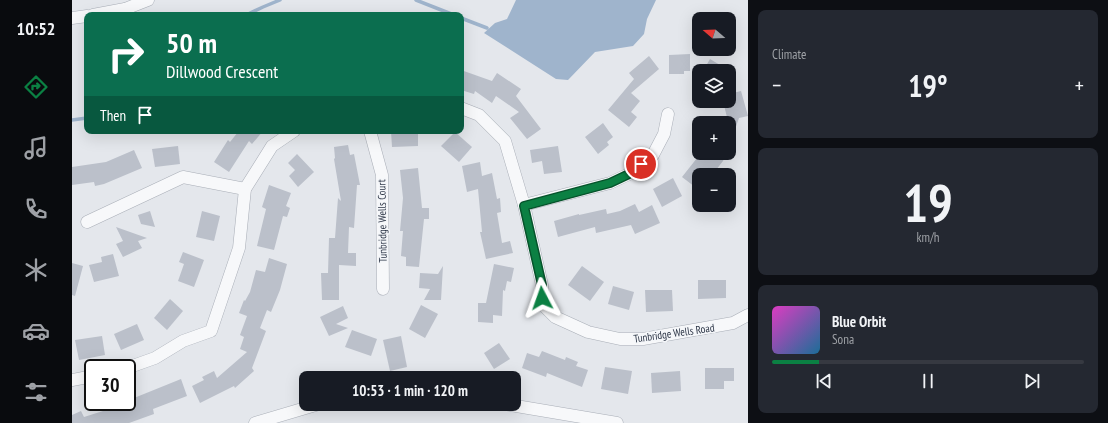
<!DOCTYPE html>
<meta charset="utf-8">
<style>
body{margin:0;font-family:"PT Sans Narrow",sans-serif;background:#242831;color:#f1f3f6;height:100vh;display:flex;flex-direction:column;font-size:15px;white-space:nowrap}
*{box-sizing:border-box;margin:0}
p{font-size:13px;color:#9ea1a6}
.icon{flex:none;width:22px;height:22px;fill:none;stroke:currentColor;stroke-width:2;stroke-linecap:round;stroke-linejoin:round}
.map{position:relative;flex:1;overflow:hidden}
.sheet{display:flex;flex-direction:column;gap:10px;padding:10px;background:#0d0f14;width:360px}
.sheet>*{flex:none}
.top-card{position:absolute;left:12px;top:12px;width:380px;height:122px;border-radius:8px;box-shadow:0 4px 16px #0002;background:#0b6e4f;color:#fff;overflow:hidden}
.needle{width:26px;rotate:289deg}
.buttons{position:absolute;left:620px;top:12px;display:grid;gap:8px}
.buttons a{display:grid;place-items:center;width:44px;height:44px;border-radius:8px;background:#171b24;box-shadow:0 4px 16px #0002;font-size:20px}
.speed{position:absolute;left:12px;top:359px;display:flex;gap:8px;font-size:20px;font-weight:700;text-align:center}
.speed>*{display:grid;place-content:center;width:52px;height:52px;border-radius:50%;background:#171b24;box-shadow:0 4px 16px #0002;line-height:1}
.speed .limit{border:2px solid #111;border-radius:6px;background:#fff;color:#111}
.pin{position:absolute;display:grid;place-items:center;width:34px;height:34px;color:#fff;margin:-17px;border:2px solid #fff;border-radius:50%;box-shadow:0 1px 4px #0007}
.me{position:absolute;width:44px;margin:-22px;rotate:356deg;stroke-linejoin:round;filter:drop-shadow(0 0 3px #0008)}
.turn{display:flex;align-items:center;gap:14px;height:84px;padding:0 16px;font-size:18px}
.turn .icon{width:52px;height:52px;stroke-width:2.5}
.turn b{display:block;font-size:28px;line-height:34px}
.then{display:flex;align-items:center;height:38px;padding:0 16px;background:#0003;gap:8px;font-size:15px}
.big{font-size:30px;font-weight:700;line-height:1.1}
.sheet .card{flex:1;display:flex;flex-direction:column;justify-content:center;gap:6px;min-width:0;padding:0 14px;border-radius:8px;background:#242831}
.sheet .dial{align-items:center;gap:0}
.dial b{font-size:52px;line-height:1}
.song{display:flex;align-items:center;gap:12px}
.cover{width:48px;height:48px;border-radius:6px;background:linear-gradient(135deg,hsl(310 70% 55%),hsl(200 70% 35%))}
.played{height:4px;border-radius:2px;background:linear-gradient(90deg,#0b8043 15%,#363941 15%)}
.keys{display:flex;justify-content:space-around;direction:ltr}
.heat{display:flex;justify-content:space-between;align-items:center;font-size:22px;direction:ltr}
.trip{position:absolute;left:227px;top:371px;width:222px;height:40px;border-radius:8px;background:#171b24;box-shadow:0 4px 16px #0002;font-weight:700;line-height:40px;text-align:center}
main{display:flex;flex:1;min-height:0}
.tabs{display:flex;flex-direction:column;width:72px;justify-content:space-around;align-items:center;background:#090b0e;color:#9ea1a6}
.tabs .icon{width:28px;height:28px}
.tabs .selected{color:#0b8043}
.tabs b{font-size:18px;color:#f1f3f6}
.map>svg:first-child{display:block}
.water{fill:#9fb4cc}
.lines{fill:none;stroke-linecap:round;stroke-linejoin:round}
.stream{stroke:#9fb4cc;stroke-width:3.5}
.building{fill:#bbc0ca}
.minor-casing{stroke:#a9aeb7;stroke-width:13}
.minor{stroke:#f7f8fa;stroke-width:12}
.route-casing{stroke:#07532c;stroke-width:10}
.route{stroke:#0b8043;stroke-width:7}
.labels{text-anchor:middle;dominant-baseline:central;stroke-width:3;stroke-linejoin:round;paint-order:stroke}
.street-label{font-size:11px;fill:#2b3445;stroke:#f4f6f9}
</style>
<main>
<nav class="tabs">
<b>10:52</b>
<svg class="icon selected" aria-label="directions" viewBox="0 0 24 24"><path d="M12 3l9 9-9 9-9-9zM9 14v-3h6M13 9l2 2-2 2"/></svg>
<svg class="icon" aria-label="music" viewBox="0 0 24 24"><path d="M9 18V5l10-2v13"/><circle cx="6" cy="18" r="3"/><circle cx="16" cy="16" r="3"/></svg>
<svg class="icon" aria-label="phone" viewBox="0 0 24 24"><path d="M5 4h4l2 5-3 2q2 4 5 5l2-3 5 2v4C11 20 4 13 5 4z"/></svg>
<svg class="icon" aria-label="climate" viewBox="0 0 24 24"><path d="M12 3v18M4 7l16 10M4 17L20 7"/></svg>
<svg class="icon" aria-label="car" viewBox="0 0 24 24"><path d="M5 17H2v-5l4-1 3-4h7l3 4 3 1v5h-3M9 17h6M6 11h13"/><circle cx="7" cy="17" r="2"/><circle cx="17" cy="17" r="2"/></svg>
<svg class="icon" aria-label="filters" viewBox="0 0 24 24"><path d="M4 7h16M4 17h16"/><circle cx="9" cy="7" r="2"/><circle cx="15" cy="17" r="2"/></svg>
</nav>
<div class="map">
<svg width="676" height="423" viewBox="0 0 676 423">
<rect width="100%" height="100%" fill="#e4e7ec"/>
<!-- water -->
<path class="water" d="M444,0H584L575,19L572,34L561,46L523,52L496,80L484,79L412,33L423,23L435,19Z"/>
<g class="lines">
<!-- stream -->
<g class="stream">
<path d="M344,0L382,15"/>
<path d="M174,15L191,7L208,0"/>
<path d="M389,18L415,28"/>
<path d="M0,120L15,118"/>
</g>
</g>
<!-- building -->
<g class="building">
<path d="M618,54V71H612V74H597V55Z"/>
<path d="M577,56L587,69L559,93L568,101L559,112L565,117L557,127L536,110L562,79L557,73Z"/>
<path d="M638,59L658,71H631Z"/>
<path d="M389,70L420,81L425,73L449,89L444,96L469,129L455,139L438,118L447,112L424,96L420,103L403,91L402,94L389,90Z"/>
<path d="M669,91L676,116L667,118L660,138L651,101H657V94Z"/>
<path d="M531,123L541,137L535,142L537,145L526,154L513,137Z"/>
<path d="M165,131H191L180,144L177,141L157,172L142,162L156,140L158,142L166,132Z"/>
<path d="M319,131H346V146L320,147Z"/>
<path d="M383,132L400,147L387,162L369,146Z"/>
<path d="M276,145L278,155L282,154L288,185H285L282,228L277,227L276,253H284V266L267,265V300H250L249,273H256L257,238H263L266,198L269,201L262,159L263,158L262,147Z"/>
<path d="M106,146L108,164L83,167L80,149Z"/>
<path d="M486,146L490,172L472,174L470,161L460,163L458,150Z"/>
<path d="M62,150L70,168L32,184L23,186L22,182L0,185V167L34,162Z"/>
<path d="M629,153H654L651,161L640,175H627V190L610,177Z"/>
<path d="M225,154L242,172L226,187L217,176L223,170L216,163Z"/>
<path d="M408,162L410,176L420,173L425,199L428,198L429,212L425,213L430,243L438,241L441,253L414,259L408,232H410L406,189L395,192L390,166Z"/>
<path d="M346,168L350,208H357V219H352L347,267L334,266V257L329,256L331,231H328L331,198L328,170Z"/>
<path d="M601,178L610,196L590,207L581,189Z"/>
<path d="M197,185L219,193L214,206L218,208L215,217L211,216L202,250L185,246L194,209L190,207Z"/>
<path d="M563,204L567,212L580,205L588,223L563,234L559,225L524,233L523,227L486,237L482,221L507,214V215L534,209L535,214L548,211Z"/>
<path d="M78,211L83,227L69,224L66,215Z"/>
<path d="M130,211L148,216L142,241L124,237Z"/>
<path d="M44,227L75,238L66,241L70,248L51,257L44,244L51,241Z"/>
<path d="M111,252L132,260L122,287L106,281L112,264L107,262Z"/>
<path d="M41,254L47,276L22,282L17,265L30,262L29,257Z"/>
<path d="M197,258L215,264L208,290L199,312L195,310L188,328L194,331L180,368L182,371L163,388L162,386L128,403L120,386L132,380L130,377L142,371L145,378L175,352L168,349L172,337L168,335L175,316L167,313L172,300L173,301L178,292L184,270L193,272Z"/>
<path d="M0,263L11,266L3,296L0,295Z"/>
<path d="M422,264L442,268L439,282L435,281L433,291L431,290L430,316L421,315V323L406,322V303H414Z"/>
<path d="M371,266L369,300H352L358,289L347,288L348,273L366,274Z"/>
<path d="M510,266L532,282L518,301L496,285Z"/>
<path d="M626,280H654V298L626,299Z"/>
<path d="M541,286L562,292L557,310L536,304Z"/>
<path d="M573,290H600L601,311L574,312Z"/>
<path d="M98,299L111,311L95,330L82,318Z"/>
<path d="M349,305L366,314L353,338L337,329Z"/>
<path d="M271,306L276,318L264,324L276,328L257,336L248,317Z"/>
<path d="M65,324L72,340L49,350L42,334Z"/>
<path d="M280,330L305,339L299,356L273,347Z"/>
<path d="M30,336L33,355L7,360L3,340Z"/>
<path d="M329,336L335,367L318,371L311,340Z"/>
<path d="M427,343L438,359L422,369L412,353Z"/>
<path d="M470,351L493,360L494,357L506,362L504,366L516,370L510,387L475,373L474,377L450,368L455,353L467,357Z"/>
<path d="M533,367L560,371L556,394L529,389Z"/>
<path d="M633,368H662V381H652V389H633Z"/>
<path d="M608,371L609,391L580,393L579,373Z"/>
<path d="M109,379L115,396L81,409L82,414L57,423H0V415L9,411L12,417L31,411L30,407L43,402L45,408L64,401L62,398Z"/>
</g>
<g class="lines">
<defs>
<g id="minor">
<path d="M21,15L53,9L76,0"/>
<path d="M0,18L15,16"/>
<path d="M389,108L407,115L433,141L452,205L470,285V297L472,306L483,317L516,332L548,339H571L661,323L676,315"/>
<path d="M298,131L310,175L311,289"/>
<path d="M452,205L538,183L557,174L581,155L592,134L596,114"/>
<path d="M15,222L111,177L173,189"/>
<path d="M55,368L83,358L111,341L139,331L167,248L173,189L200,146L222,131"/>
<path d="M0,380L21,376"/>
<path d="M432,404L545,423"/>
<path d="M183,423L247,404"/>
</g>
</defs>
<!-- minor casing -->
<use href="#minor" class="minor-casing"/>
<!-- minor -->
<use href="#minor" class="minor"/>
</g>
<g class="lines">
<defs>
<path id="route" d="M470,298V285L452,206L538,183L557,174L569,164"/>
</defs>
<!-- route casing -->
<use href="#route" class="route-casing"/>
<!-- route -->
<use href="#route" class="route"/>
</g>
<g class="labels">
<!-- street labels -->
<g class="street-label">
<text transform="translate(310 221) rotate(-91)">Tunbridge Wells Court</text>
<text transform="translate(602 333) rotate(-8)">Tunbridge Wells Road</text>
</g>
</g>
</svg>
<div class="buttons">
<a><svg class="needle" viewBox="-14 -14 28 28"><path d="M0-13l5 13h-10z" fill="#e53935"/><path d="M0 13l5-13h-10z" fill="#9ea1a6"/></svg></a>
<a><svg class="icon" aria-label="layers" viewBox="0 0 24 24"><path d="M12 4l9 5-9 5-9-5zM3 14l9 5 9-5"/></svg></a>
<a>+</a>
<a>−</a>
</div>
<div class="speed"><div class="limit">30</div></div>
<div class="pin" style="left:569px;top:164px;background:#d93025"><svg class="icon" aria-label="arrive" viewBox="0 0 24 24"><path d="M6 21V4h12l-3 4 3 4H6"/></svg></div>
<svg class="me" style="left:470px;top:298px" viewBox="-20 -20 40 40"><path d="M0-17L14 15 0 8-14 15z" fill="#0b8043" stroke="#fff" stroke-width="4"/></svg>
<div class="trip">10:53 · 1 min · 120 m</div>
<div class="top-card">
<div class="turn"><svg class="icon" aria-label="right" viewBox="0 0 24 24"><path d="M7 20v-9h11M14 6l5 5-5 5"/></svg><div><b>50 m</b>Dillwood Crescent</div></div>
<div class="then">Then<svg class="icon" aria-label="arrive" viewBox="0 0 24 24"><path d="M6 21V4h12l-3 4 3 4H6"/></svg></div>
</div>
</div>
<section class="sheet">
<div class="card"><p>Climate</p>
<div class="heat"><a>−</a><b class="big">19°</b><a>+</a></div>
</div>
<div class="card dial"><b>19</b><p>km/h</p></div>
<div class="card">
<div class="song"><i class="cover"></i><div><b>Blue Orbit</b><p>Sona</p></div></div>
<div class="played"></div>
<div class="keys"><svg class="icon" aria-label="previous" viewBox="0 0 24 24"><path d="M18 5L8 12l10 7zM5 5v14"/></svg><svg class="icon" aria-label="pause" viewBox="0 0 24 24"><path d="M8 5v14M16 5v14"/></svg><svg class="icon" aria-label="next" viewBox="0 0 24 24"><path d="M6 5l10 7-10 7zM19 5v14"/></svg></div>
</div>
</section>
</main>
